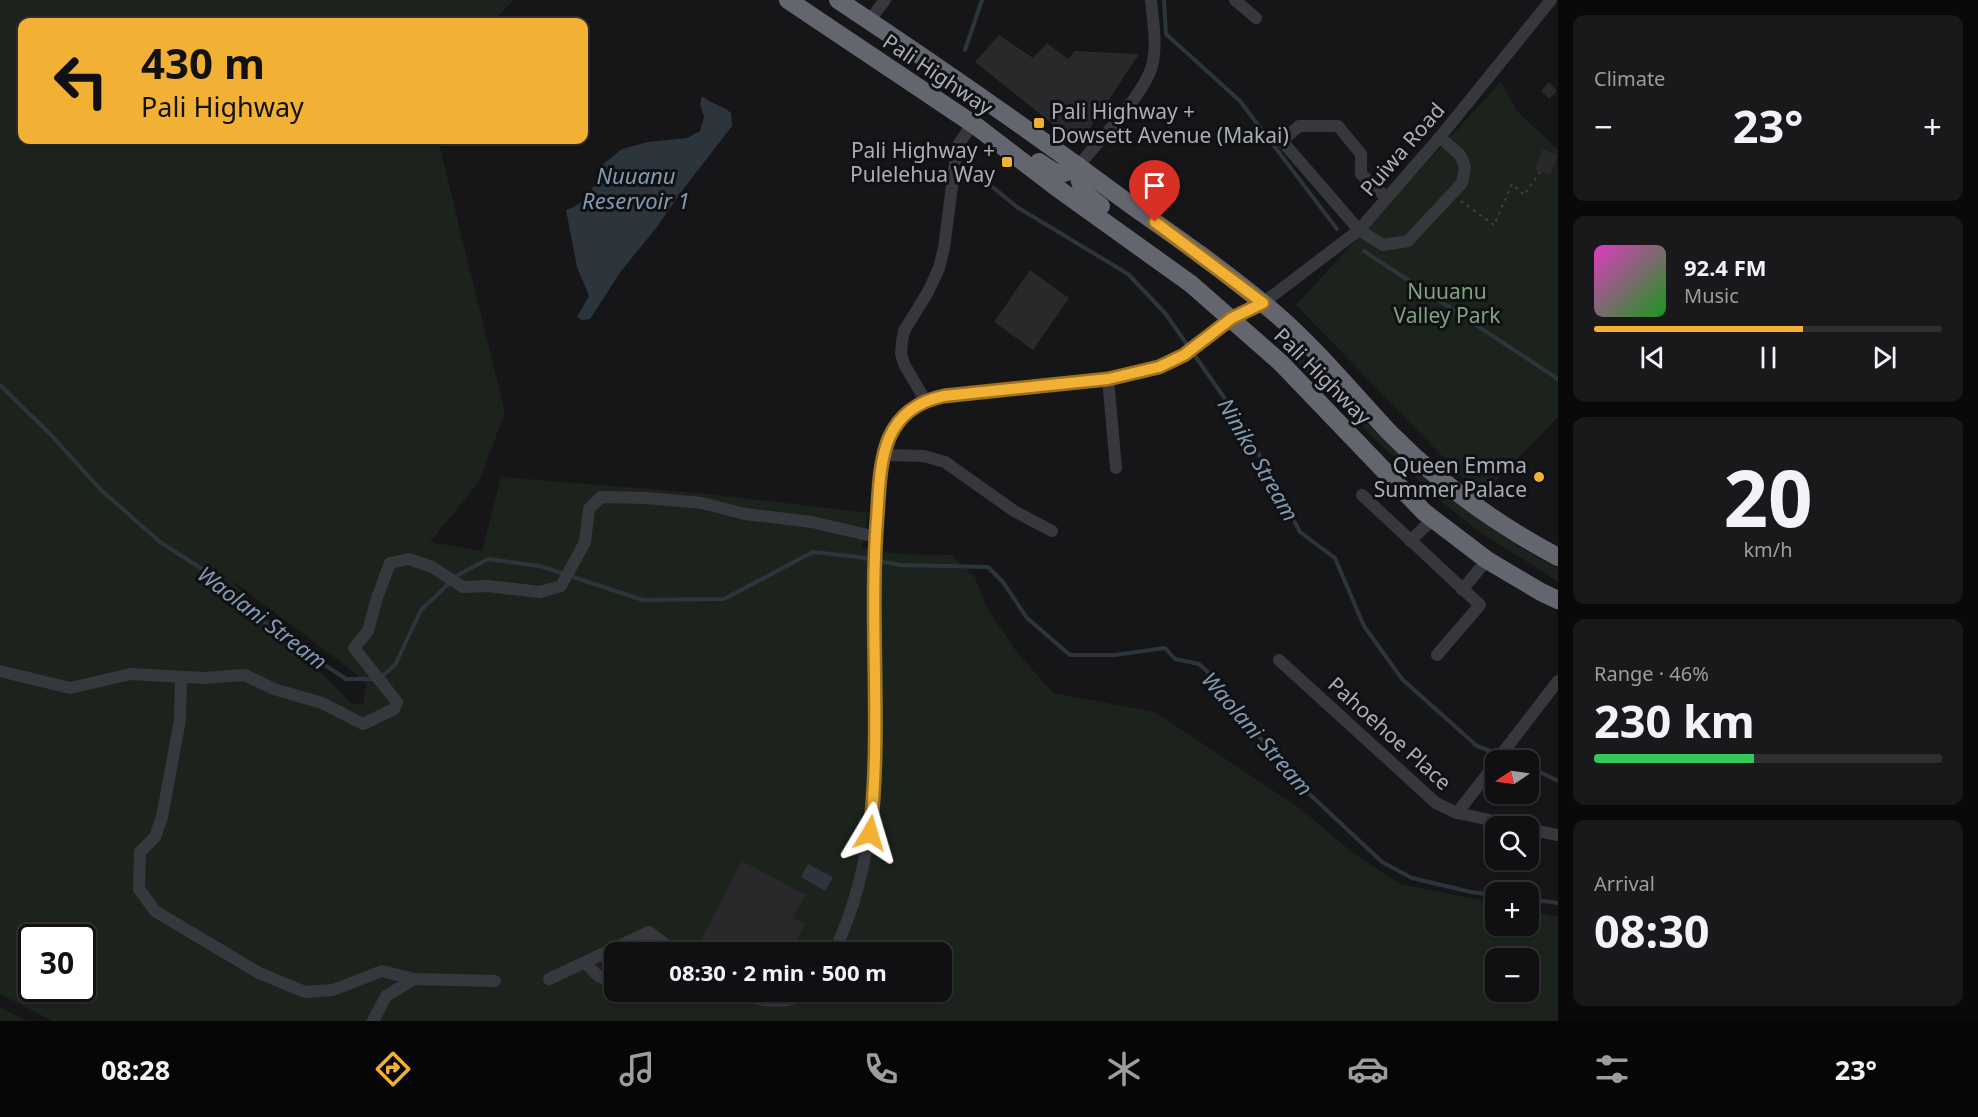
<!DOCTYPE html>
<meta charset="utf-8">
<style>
body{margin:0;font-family:"Noto Sans",sans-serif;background:#19191b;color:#f1f3f6;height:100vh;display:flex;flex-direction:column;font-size:22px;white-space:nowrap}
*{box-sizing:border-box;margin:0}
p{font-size:20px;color:#9c9d9f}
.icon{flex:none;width:33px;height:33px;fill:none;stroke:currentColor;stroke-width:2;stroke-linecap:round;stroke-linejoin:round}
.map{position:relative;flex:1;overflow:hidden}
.details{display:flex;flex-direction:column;gap:15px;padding:15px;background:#09090a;width:420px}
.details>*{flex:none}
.guide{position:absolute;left:18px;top:18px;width:570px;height:126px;border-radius:12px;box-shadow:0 2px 4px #0004,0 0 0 2px #303032;background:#f2b134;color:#111;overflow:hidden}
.needle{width:39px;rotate:257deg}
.controls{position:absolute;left:1485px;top:750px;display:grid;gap:12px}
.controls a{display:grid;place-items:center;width:54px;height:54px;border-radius:12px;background:#101012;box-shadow:0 2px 4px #0004,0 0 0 2px #303032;font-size:30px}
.speed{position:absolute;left:18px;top:924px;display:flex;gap:12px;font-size:30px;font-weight:700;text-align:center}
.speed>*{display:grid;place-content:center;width:78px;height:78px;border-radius:50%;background:#101012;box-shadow:0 2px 4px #0004,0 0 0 2px #303032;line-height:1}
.speed .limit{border:3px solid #111;border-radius:9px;background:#fff;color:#111}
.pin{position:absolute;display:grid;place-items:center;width:51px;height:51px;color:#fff;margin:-62px -26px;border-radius:50% 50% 50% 0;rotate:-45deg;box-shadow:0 0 6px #0007}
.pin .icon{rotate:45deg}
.me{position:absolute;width:66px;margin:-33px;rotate:7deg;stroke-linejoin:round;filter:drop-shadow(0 0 4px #0008)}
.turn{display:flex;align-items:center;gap:21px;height:126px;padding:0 24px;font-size:27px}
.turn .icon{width:78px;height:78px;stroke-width:2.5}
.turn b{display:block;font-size:42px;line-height:51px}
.big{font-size:45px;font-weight:700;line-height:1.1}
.details .widget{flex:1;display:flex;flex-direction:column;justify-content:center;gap:9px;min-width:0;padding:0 21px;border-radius:12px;background:#19191b}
.details .dial{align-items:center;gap:0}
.dial b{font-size:78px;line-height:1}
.song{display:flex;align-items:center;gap:18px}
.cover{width:72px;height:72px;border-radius:9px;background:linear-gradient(135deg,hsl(310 70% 55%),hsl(120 70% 35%))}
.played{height:6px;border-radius:3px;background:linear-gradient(90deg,#f2b134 60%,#303032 60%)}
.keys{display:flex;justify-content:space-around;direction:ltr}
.heat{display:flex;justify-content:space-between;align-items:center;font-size:33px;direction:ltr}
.charge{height:9px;border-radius:4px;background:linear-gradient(90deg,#34c759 46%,#303032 0)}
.trip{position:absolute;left:604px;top:942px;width:348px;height:60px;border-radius:12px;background:#101012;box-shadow:0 2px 4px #0004,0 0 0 2px #303032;font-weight:700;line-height:60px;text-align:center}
.tab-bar{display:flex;height:96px;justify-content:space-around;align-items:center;background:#060607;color:#9c9d9f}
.tab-bar .icon{width:42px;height:42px}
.tab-bar .active{color:#f2b134}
.tab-bar b{font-size:27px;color:#f1f3f6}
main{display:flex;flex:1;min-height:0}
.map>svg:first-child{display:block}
.green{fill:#1c231d;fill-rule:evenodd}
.water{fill:#2c353c}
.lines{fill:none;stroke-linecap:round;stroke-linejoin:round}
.stream{stroke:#2c353c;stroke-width:4}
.building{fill:#29292c}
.path{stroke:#3d3f44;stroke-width:2;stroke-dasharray:3 4.5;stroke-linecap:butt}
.minor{stroke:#37383d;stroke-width:12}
.highway{stroke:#63666e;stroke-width:18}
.route-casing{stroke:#9d7322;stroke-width:15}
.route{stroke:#f2b134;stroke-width:10}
.poi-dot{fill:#f2b134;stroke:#111113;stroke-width:2}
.labels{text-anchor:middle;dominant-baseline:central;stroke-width:6;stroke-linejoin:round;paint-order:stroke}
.street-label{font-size:21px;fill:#a8adb8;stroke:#111113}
.poi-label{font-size:21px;fill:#a8adb8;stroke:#111113;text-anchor:end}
.park-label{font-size:21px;fill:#7fa381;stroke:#111113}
.water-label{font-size:22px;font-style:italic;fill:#7f9bb3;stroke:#111113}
</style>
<main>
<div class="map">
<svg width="1558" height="1021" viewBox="0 0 1558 1021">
<rect width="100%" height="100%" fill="#161618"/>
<!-- green -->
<g class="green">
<path d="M0,0H513L497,18L488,22H22V140H438L505,412L479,482L430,542L482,551L501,477L710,494L868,513L862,548L897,554L951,555L975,577L986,607L1016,651L1053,693L1155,712L1298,807L1353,853L1400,884L1495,903L1496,926H1528L1529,910L1558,917V1021H53L0,994ZM230,579L354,672L366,685L363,704H352ZM32,938H82V988H32ZM615,952H942V992H615ZM1496,958H1528V992H1496Z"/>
<path d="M1501,82L1517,111L1558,150V417L1481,496L1296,305Z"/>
<path d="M1279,338C1301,352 1321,381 1341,400C1406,459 1478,530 1558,568V581L1481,533L1442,502L1327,394L1278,341Z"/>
<path d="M0,1007L27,1021H0Z"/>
</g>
<!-- water -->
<g class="water">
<path d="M702,96C711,104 722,105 731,113L732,126L681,192L657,227L621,271L590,319L582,320L577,317L589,296L577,267L566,210L574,207L584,200L595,185L602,165L622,149L648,142L687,138L700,131L704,117L700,104Z"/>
<path d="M808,864L833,877L825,891L801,877Z"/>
</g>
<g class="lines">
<!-- stream -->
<g class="stream">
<path d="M1164,0L1166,34L1240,101L1337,229"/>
<path d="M965,50L982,0"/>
<path d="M978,175L1017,207L1128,274L1165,313L1244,426L1300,532L1335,558L1364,626L1402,679L1477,746L1515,760"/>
<path d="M1364,251L1558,379"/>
<path d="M0,385L50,434L101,490L160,542L224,583L275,632L346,679H374"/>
<path d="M381,677L395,665L421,610L458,575L488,559L540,566L643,600L724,599L813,552L858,557L900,565L988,567L1003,582L1027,618L1070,655H1115L1165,648L1175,659L1199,664L1224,687L1243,718L1303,788L1382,862L1412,878L1471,892L1496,895"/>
<path d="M1528,766L1558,781"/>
<path d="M1528,899L1558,903"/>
</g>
</g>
<!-- building -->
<g class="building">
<path d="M999,35L1033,58L1047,43L1068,59L1075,51L1139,54L1079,145L975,62Z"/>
<path d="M1549,82L1557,91L1549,99L1541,91Z"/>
<path d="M1542,149L1558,155L1550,175L1535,170Z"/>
<path d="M1030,270L1069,298L1033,350L994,322Z"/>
<path d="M742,861L806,895L792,918L805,924L790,952H695Z"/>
</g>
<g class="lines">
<!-- path -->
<path class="path" d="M1461,201L1494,225L1512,184L1524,195L1540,172"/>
<!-- minor -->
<g class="minor">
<path d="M1235,0L1256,18"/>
<path d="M869,21L885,0"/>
<path d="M1078,166C1099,141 1141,98 1151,69C1158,48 1153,22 1151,0"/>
<path d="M1387,198L1361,174V154L1338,126H1299L1282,141L1359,230L1383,245L1408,241L1462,183L1465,168L1463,161L1460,155L1440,137"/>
<path d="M1108,379L1116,468"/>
<path d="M925,400L904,364L901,354L902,341L904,331L928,292L939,268L944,248L957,147L972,124"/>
<path d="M885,455L924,456L945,462L1014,511L1052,531"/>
<path d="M1362,495L1480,605L1437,655"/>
<path d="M1410,541L1433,519"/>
<path d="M1462,590L1487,560"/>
<path d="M1279,660L1436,803L1457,813L1518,826"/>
<path d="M0,671L70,688L131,674L203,678L245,675L274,689L322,703L363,724L394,709L397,702L354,648L368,631L377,598L390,563L409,559L432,567L463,587L487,586L540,592L561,586L585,542L589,509L601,497L646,498L702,503L745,514L812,522L876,537"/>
<path d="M181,677L180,720L162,817L155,837L140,852L139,889L155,911L259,973L305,992L333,990L382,971L414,979"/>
<path d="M1497,760L1558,681"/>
<path d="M1457,813L1496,763"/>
<path d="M1528,829L1558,835"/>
<path d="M834,952C895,826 870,681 876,545C877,514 877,466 889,438C900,413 919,401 944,396L1108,379L1159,367L1184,355L1232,318L1263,303L1359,230L1440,137L1551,0"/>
<path d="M586,963C595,973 600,982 615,978"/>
<path d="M549,979L649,932L676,952"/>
<path d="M737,992C755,1001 791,1006 807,992"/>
<path d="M373,1021L386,996L414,979L495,981"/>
</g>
<!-- highway -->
<g class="highway">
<path d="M788,0L976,126L1060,190L1191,284L1281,363L1424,512L1487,560L1541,592L1558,600"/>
<path d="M838,0C939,67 1038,136 1135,208C1179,239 1223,270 1264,304C1311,342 1348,388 1389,432C1440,484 1494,523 1558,557"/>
<path d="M1039,162C1056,173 1060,179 1078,166"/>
<path d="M1078,166C1079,189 1083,193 1101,206"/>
</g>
</g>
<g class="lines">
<defs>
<path id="route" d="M870,833C882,729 869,623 877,519C879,492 879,463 889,438C900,413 919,401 944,396L1108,379L1159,367L1184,355L1232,318L1263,303L1155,222"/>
</defs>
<!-- route casing -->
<use href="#route" class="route-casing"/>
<!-- route -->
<use href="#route" class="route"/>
</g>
<!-- markers -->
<g class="poi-dot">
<rect x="1033" y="117" width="12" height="12" rx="3"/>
<rect x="1001" y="156" width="12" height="12" rx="3"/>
<circle cx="1539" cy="477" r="6"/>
</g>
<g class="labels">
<!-- street labels -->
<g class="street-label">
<text transform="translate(938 74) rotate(34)">Pali Highway</text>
<text transform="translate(1402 149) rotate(-49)">Puiwa Road</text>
<text transform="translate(1323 376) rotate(45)">Pali Highway</text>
<text transform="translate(1390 733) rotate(42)">Pahoehoe Place</text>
</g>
<!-- poi labels -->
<g class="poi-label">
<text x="1051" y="111" text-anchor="start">Pali Highway +<tspan x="1051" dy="24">Dowsett Avenue (Makai)</tspan></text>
<text x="995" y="150">Pali Highway +<tspan x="995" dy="24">Pulelehua Way</tspan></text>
<text x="1527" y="465">Queen Emma<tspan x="1527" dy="24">Summer Palace</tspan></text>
</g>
<!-- park labels -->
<g class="park-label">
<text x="1447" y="291">Nuuanu<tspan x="1447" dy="24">Valley Park</tspan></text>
</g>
<!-- water labels -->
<g class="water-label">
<text x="636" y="175">Nuuanu<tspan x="636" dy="25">Reservoir 1</tspan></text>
<text transform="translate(1259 459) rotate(60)">Niniko Stream</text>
<text transform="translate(263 617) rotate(37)">Waolani Stream</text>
<text transform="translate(1258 733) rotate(49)">Waolani Stream</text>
</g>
</g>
</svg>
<div class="controls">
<a><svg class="needle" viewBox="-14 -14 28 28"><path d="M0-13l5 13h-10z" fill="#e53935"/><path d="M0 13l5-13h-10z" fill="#9c9d9f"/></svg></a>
<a><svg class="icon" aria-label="search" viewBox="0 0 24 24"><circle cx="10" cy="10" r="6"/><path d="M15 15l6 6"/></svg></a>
<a>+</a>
<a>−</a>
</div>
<div class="speed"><div class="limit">30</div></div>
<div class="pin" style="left:1155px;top:222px;background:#d93025"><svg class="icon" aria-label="arrive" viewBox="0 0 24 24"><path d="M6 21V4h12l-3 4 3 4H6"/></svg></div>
<svg class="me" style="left:870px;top:833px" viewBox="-20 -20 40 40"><path d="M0-17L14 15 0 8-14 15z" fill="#f2b134" stroke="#fff" stroke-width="4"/></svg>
<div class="trip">08:30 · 2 min · 500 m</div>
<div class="guide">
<div class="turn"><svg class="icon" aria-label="left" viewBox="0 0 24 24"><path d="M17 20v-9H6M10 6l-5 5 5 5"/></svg><div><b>430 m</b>Pali Highway</div></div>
</div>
</div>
<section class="details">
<div class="widget"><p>Climate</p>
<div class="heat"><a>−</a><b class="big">23°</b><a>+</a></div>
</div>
<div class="widget">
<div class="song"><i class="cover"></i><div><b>92.4 FM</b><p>Music</p></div></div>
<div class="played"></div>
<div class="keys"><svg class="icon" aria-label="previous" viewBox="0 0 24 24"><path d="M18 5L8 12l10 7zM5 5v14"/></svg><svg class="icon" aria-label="pause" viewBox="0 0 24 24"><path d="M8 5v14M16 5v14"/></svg><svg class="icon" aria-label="next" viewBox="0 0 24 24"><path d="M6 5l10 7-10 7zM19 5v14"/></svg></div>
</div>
<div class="widget dial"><b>20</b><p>km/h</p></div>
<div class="widget"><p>Range · 46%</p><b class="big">230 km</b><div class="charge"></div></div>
<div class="widget"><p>Arrival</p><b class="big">08:30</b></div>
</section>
</main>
<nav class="tab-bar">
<b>08:28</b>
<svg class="icon active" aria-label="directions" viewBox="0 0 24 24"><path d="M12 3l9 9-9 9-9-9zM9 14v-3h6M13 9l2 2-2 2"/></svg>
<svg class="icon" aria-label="music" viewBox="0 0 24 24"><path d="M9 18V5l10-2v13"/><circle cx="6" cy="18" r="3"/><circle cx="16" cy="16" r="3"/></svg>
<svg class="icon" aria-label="phone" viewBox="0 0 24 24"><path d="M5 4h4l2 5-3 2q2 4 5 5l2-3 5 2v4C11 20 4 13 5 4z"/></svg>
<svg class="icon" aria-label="climate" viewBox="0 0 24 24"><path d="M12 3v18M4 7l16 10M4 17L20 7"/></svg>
<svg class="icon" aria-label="car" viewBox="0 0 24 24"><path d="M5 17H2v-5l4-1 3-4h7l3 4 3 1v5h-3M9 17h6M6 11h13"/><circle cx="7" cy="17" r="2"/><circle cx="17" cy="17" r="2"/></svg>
<svg class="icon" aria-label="filters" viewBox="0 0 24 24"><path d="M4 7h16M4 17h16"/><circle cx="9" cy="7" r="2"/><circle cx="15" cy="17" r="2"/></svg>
<b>23°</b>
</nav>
